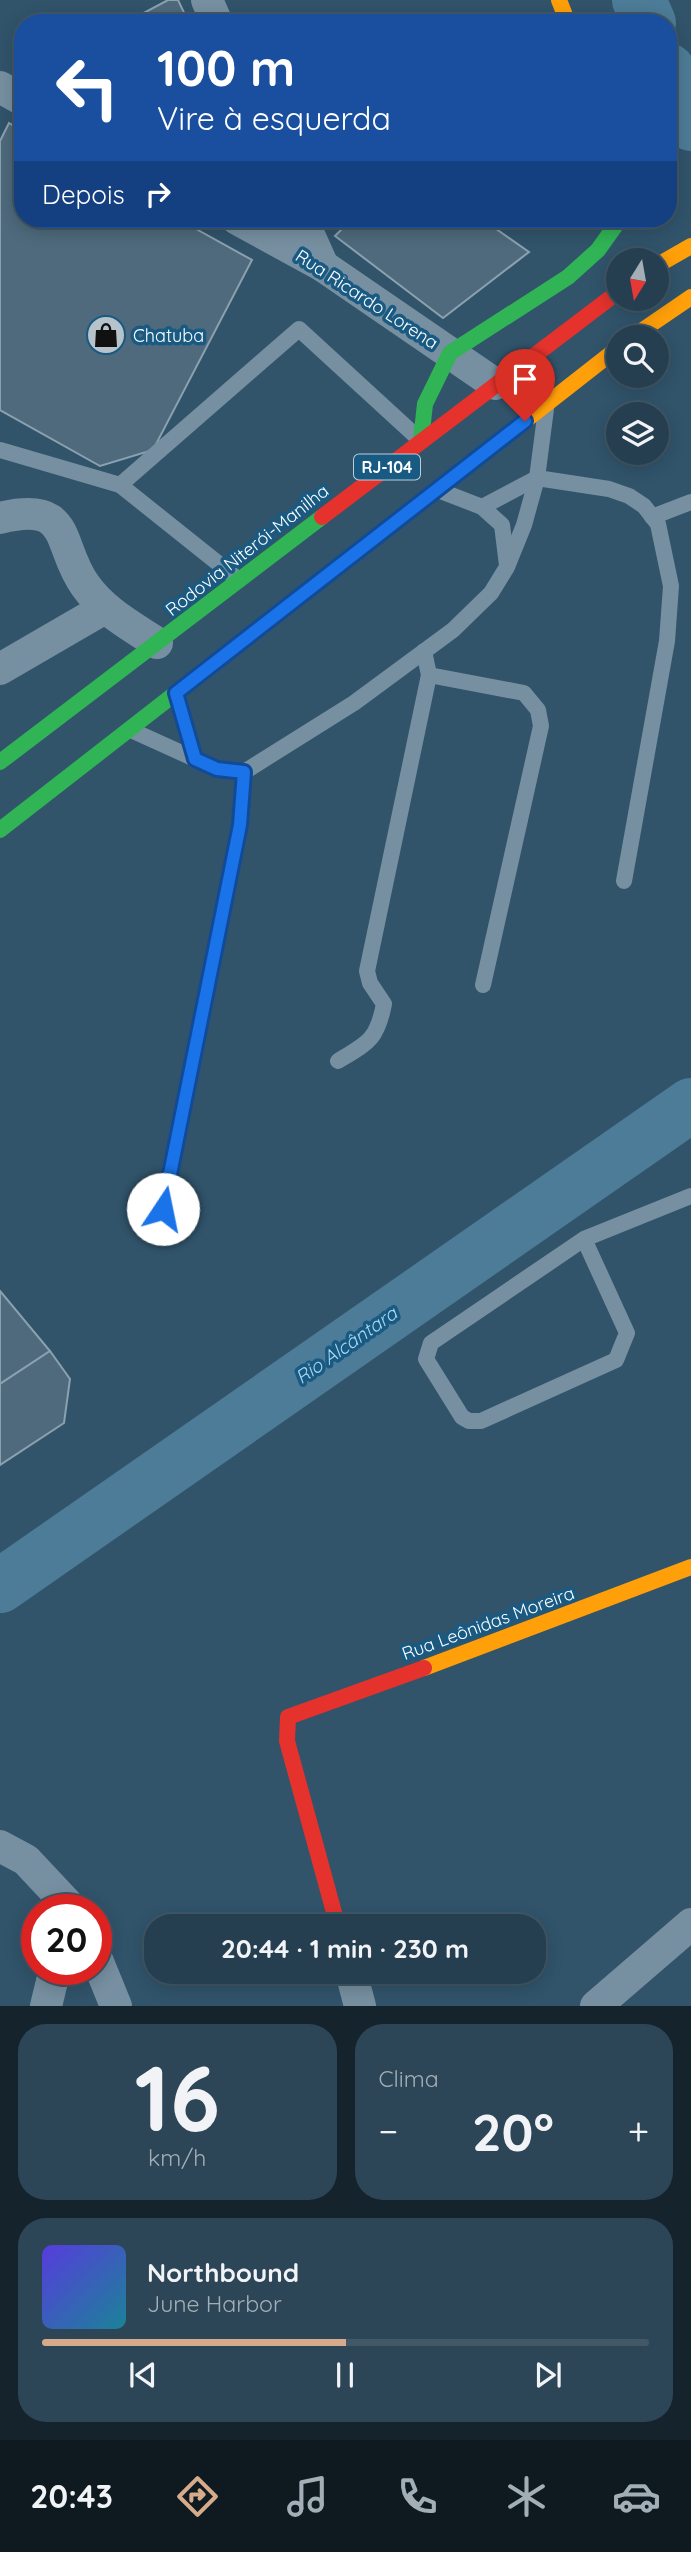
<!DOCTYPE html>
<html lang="pt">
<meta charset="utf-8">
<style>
body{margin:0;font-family:Quicksand,sans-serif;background:#2d4657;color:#f1f3f6;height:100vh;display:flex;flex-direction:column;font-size:26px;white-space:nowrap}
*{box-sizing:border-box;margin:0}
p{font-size:23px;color:#a3afb7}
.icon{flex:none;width:38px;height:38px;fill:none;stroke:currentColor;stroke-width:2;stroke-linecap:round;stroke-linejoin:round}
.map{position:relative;height:2006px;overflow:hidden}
.side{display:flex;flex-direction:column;gap:18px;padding:18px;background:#14232c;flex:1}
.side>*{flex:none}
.guide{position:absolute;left:14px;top:14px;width:663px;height:214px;border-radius:28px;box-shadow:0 4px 18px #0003,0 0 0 2px #425867;background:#1a4fa0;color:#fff;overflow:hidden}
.needle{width:46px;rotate:191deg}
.buttons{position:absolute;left:606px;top:248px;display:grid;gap:14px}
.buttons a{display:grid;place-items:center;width:63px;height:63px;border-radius:50%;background:#253f50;box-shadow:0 4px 18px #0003,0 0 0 2px #425867;font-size:35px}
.speed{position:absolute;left:21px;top:1894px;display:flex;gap:14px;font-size:35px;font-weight:700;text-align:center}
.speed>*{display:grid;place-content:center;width:91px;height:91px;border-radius:50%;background:#253f50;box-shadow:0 4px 18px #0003,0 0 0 2px #425867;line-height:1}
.speed .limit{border:10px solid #d22;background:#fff;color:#111}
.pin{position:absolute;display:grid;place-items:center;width:60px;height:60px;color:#fff;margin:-72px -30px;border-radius:50% 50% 50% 0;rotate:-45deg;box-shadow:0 0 7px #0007}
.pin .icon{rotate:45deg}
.me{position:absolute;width:77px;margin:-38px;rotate:11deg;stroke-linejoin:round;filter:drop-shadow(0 0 5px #0008)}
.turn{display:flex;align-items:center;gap:24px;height:147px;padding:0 28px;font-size:32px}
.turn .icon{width:91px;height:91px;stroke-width:2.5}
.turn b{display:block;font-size:49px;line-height:60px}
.then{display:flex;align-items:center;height:66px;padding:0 28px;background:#0003;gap:14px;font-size:26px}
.big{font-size:52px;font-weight:700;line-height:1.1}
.side .tile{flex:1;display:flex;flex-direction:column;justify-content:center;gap:10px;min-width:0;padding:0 24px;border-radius:28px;background:#2d4657}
.side .dial{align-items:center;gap:0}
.dial b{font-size:91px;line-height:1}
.song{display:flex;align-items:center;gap:21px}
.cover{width:84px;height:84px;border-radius:10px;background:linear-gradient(135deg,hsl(250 70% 55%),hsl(190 70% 35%))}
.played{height:7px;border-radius:4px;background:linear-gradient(90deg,#d6ab8b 50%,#425867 50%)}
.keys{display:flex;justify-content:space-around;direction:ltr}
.heat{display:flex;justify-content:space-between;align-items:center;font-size:38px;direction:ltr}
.side .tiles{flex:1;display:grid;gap:18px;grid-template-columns:1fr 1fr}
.tile:last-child{grid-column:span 2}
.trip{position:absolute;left:144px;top:1914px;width:402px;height:70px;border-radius:28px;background:#253f50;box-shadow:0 4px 18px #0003,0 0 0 2px #425867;font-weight:700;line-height:70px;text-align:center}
.tabs{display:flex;height:112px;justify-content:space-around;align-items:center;background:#0f1920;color:#a3afb7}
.tabs .icon{width:49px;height:49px}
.tabs .active{color:#d6ab8b}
.tabs b{font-size:32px;color:#f1f3f6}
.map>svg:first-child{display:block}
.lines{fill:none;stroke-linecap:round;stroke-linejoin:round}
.river{stroke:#4d7c98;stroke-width:54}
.building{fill:#4e6a7c;stroke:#8ba1af;stroke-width:2}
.lane{stroke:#7790a1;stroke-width:16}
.street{stroke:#7790a1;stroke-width:32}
.fast{stroke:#30b455;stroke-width:16}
.slow{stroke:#ff9f0a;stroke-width:16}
.jam{stroke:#e5322d;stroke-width:16}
.route-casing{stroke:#114b97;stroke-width:18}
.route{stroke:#1a73e8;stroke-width:12}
.labels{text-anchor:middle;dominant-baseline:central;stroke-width:7;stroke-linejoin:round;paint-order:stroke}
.shield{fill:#195a83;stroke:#baceda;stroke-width:2}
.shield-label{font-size:16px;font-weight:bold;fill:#fff}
.street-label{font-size:18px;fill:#fff;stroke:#195a83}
.poi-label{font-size:18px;fill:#fff;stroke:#195a83;text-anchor:start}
.water-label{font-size:19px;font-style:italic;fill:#a9d8f3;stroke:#195a83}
</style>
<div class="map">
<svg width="691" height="2006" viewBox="0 0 691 2006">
<rect width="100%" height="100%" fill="#31546b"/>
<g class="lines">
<!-- river -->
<g class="river">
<path d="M639,0L649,23"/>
<path d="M668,70L691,124"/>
<path d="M0,1586L691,1105"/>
</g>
</g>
<!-- building -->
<g class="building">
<path d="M168,0H178L189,23H125Z"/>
<path d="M9,123L23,131V219H178L252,260L153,450L100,466L0,410V141Z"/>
<path d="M352,219H482L529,252L443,318L335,236Z"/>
<path d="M0,1291L50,1351L0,1384Z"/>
<path d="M50,1351L70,1379L64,1423L0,1465V1384Z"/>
</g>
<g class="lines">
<!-- lane -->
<g class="lane">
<path d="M0,450L120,485L239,580"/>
<path d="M120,485L299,329L419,439"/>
<path d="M438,490L482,507L502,525L507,565"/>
<path d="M482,507L537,478L609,489L629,496L644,506L658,524L671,586L667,641L624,881"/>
<path d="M652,517L691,502"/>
<path d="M429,675L524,693L538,710L541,726L483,985"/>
<path d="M176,694L195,759"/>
<path d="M131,730L217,769L244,772L354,703L453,630L491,593L507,567L524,525L537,478L546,409"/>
<path d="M338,1061C368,1043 377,1040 384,1004L370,983L367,971L429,675L424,651"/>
<path d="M163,1209L240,825L244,772"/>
<path d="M584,1239L627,1333L616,1360L481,1421H469L462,1417L426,1359L431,1343L584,1239L691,1196"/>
</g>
<!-- street -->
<g class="street">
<path d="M207,0L217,23"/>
<path d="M0,87L23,100"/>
<path d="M237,219L323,266L495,384"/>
<path d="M302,219L323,266"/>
<path d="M0,518C74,500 56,545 85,585C103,611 131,626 157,643"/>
<path d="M0,669L105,608"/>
<path d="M0,1846L26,1860L72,1909"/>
<path d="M96,1957L116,2006"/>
<path d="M351,1972L360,2006"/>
<path d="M46,2006L55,1969"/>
<path d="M596,2006L691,1924"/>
</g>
<!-- fast -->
<g class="fast">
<path d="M421,440L425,404L450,353L568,277L598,250L620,219"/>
<path d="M0,762L322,517"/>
<path d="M0,830L461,471"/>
</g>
<!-- slow -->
<g class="slow">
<path d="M559,0L568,23"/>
<path d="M656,266L691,246"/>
<path d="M631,338L691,297"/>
<path d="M461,471L618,348"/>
<path d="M424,1668L691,1567"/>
</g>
<!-- jam -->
<g class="jam">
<path d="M322,517L618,292"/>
<path d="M338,1927L287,1741L288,1717L424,1668"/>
</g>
</g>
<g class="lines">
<defs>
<path id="route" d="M163,1209L240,825L244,772L217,769L195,759L176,693L525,421"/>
</defs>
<!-- route casing -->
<use href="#route" class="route-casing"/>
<!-- route -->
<use href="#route" class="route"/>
</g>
<!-- icons -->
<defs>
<symbol id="shop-disc" viewBox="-11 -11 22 22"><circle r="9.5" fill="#b7c3cb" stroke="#195a83"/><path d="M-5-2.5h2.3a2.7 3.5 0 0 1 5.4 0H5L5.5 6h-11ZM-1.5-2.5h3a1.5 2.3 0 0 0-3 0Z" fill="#111"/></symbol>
</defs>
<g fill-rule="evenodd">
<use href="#shop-disc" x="84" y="313" width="44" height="44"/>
</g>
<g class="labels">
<!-- shield labels -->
<rect class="shield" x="354" y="454.5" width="66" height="25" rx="5"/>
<g class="shield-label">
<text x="387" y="467">RJ-104</text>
</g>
<!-- street labels -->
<g class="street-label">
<text transform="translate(367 299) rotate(33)">Rua Ricardo Lorena</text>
<text transform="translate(247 550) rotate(-38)">Rodovia Niterói-Manilha</text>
<text transform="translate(488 1623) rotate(-20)">Rua Leônidas Moreira</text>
</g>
<!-- poi labels -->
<g class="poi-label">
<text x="133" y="335">Chatuba</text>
</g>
<!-- water labels -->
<g class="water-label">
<text transform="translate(346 1345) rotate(-35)">Rio Alcântara</text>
</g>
</g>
</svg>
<div class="buttons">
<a><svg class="needle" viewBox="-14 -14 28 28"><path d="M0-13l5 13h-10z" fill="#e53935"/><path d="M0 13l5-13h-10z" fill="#a3afb7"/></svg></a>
<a><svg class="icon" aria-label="search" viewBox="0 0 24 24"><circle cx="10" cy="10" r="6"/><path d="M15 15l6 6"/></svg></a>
<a><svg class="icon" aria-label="layers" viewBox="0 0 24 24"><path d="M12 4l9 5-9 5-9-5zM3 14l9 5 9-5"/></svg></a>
</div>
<div class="speed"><div class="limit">20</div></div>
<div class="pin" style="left:525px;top:421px;background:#d93025"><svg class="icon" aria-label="arrive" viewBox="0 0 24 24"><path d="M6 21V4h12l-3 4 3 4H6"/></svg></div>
<svg class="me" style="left:163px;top:1209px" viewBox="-20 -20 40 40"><circle r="19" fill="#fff"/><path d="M0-13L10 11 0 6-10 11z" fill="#1a73e8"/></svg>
<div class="trip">20:44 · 1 min · 230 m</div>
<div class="guide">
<div class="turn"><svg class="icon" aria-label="left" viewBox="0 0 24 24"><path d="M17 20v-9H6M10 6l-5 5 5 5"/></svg><div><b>100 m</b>Vire à esquerda</div></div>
<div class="then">Depois<svg class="icon" aria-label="right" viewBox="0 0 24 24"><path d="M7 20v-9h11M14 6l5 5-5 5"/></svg></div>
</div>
</div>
<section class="side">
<div class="tiles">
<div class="tile dial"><b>16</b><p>km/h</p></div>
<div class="tile"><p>Clima</p>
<div class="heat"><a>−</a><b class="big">20°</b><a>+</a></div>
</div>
<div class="tile">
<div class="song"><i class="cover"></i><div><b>Northbound</b><p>June Harbor</p></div></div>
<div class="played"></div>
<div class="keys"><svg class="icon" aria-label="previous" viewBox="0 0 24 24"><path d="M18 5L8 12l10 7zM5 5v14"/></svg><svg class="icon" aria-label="pause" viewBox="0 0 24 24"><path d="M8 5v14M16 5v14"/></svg><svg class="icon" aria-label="next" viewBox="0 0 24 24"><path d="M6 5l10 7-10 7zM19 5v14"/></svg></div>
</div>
</div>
</section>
<nav class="tabs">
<b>20:43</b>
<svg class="icon active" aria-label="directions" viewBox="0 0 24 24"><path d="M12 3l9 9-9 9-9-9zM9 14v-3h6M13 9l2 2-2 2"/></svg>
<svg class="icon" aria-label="music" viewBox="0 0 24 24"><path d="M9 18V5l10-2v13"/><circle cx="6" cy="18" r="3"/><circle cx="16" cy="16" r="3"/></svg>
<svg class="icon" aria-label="phone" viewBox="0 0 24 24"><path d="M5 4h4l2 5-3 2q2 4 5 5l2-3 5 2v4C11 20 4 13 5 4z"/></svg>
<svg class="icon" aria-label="climate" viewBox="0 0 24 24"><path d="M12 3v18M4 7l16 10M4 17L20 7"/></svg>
<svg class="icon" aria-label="car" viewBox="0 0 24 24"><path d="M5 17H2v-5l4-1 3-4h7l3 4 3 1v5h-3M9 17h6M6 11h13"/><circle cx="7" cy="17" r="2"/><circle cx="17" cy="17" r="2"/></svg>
</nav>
